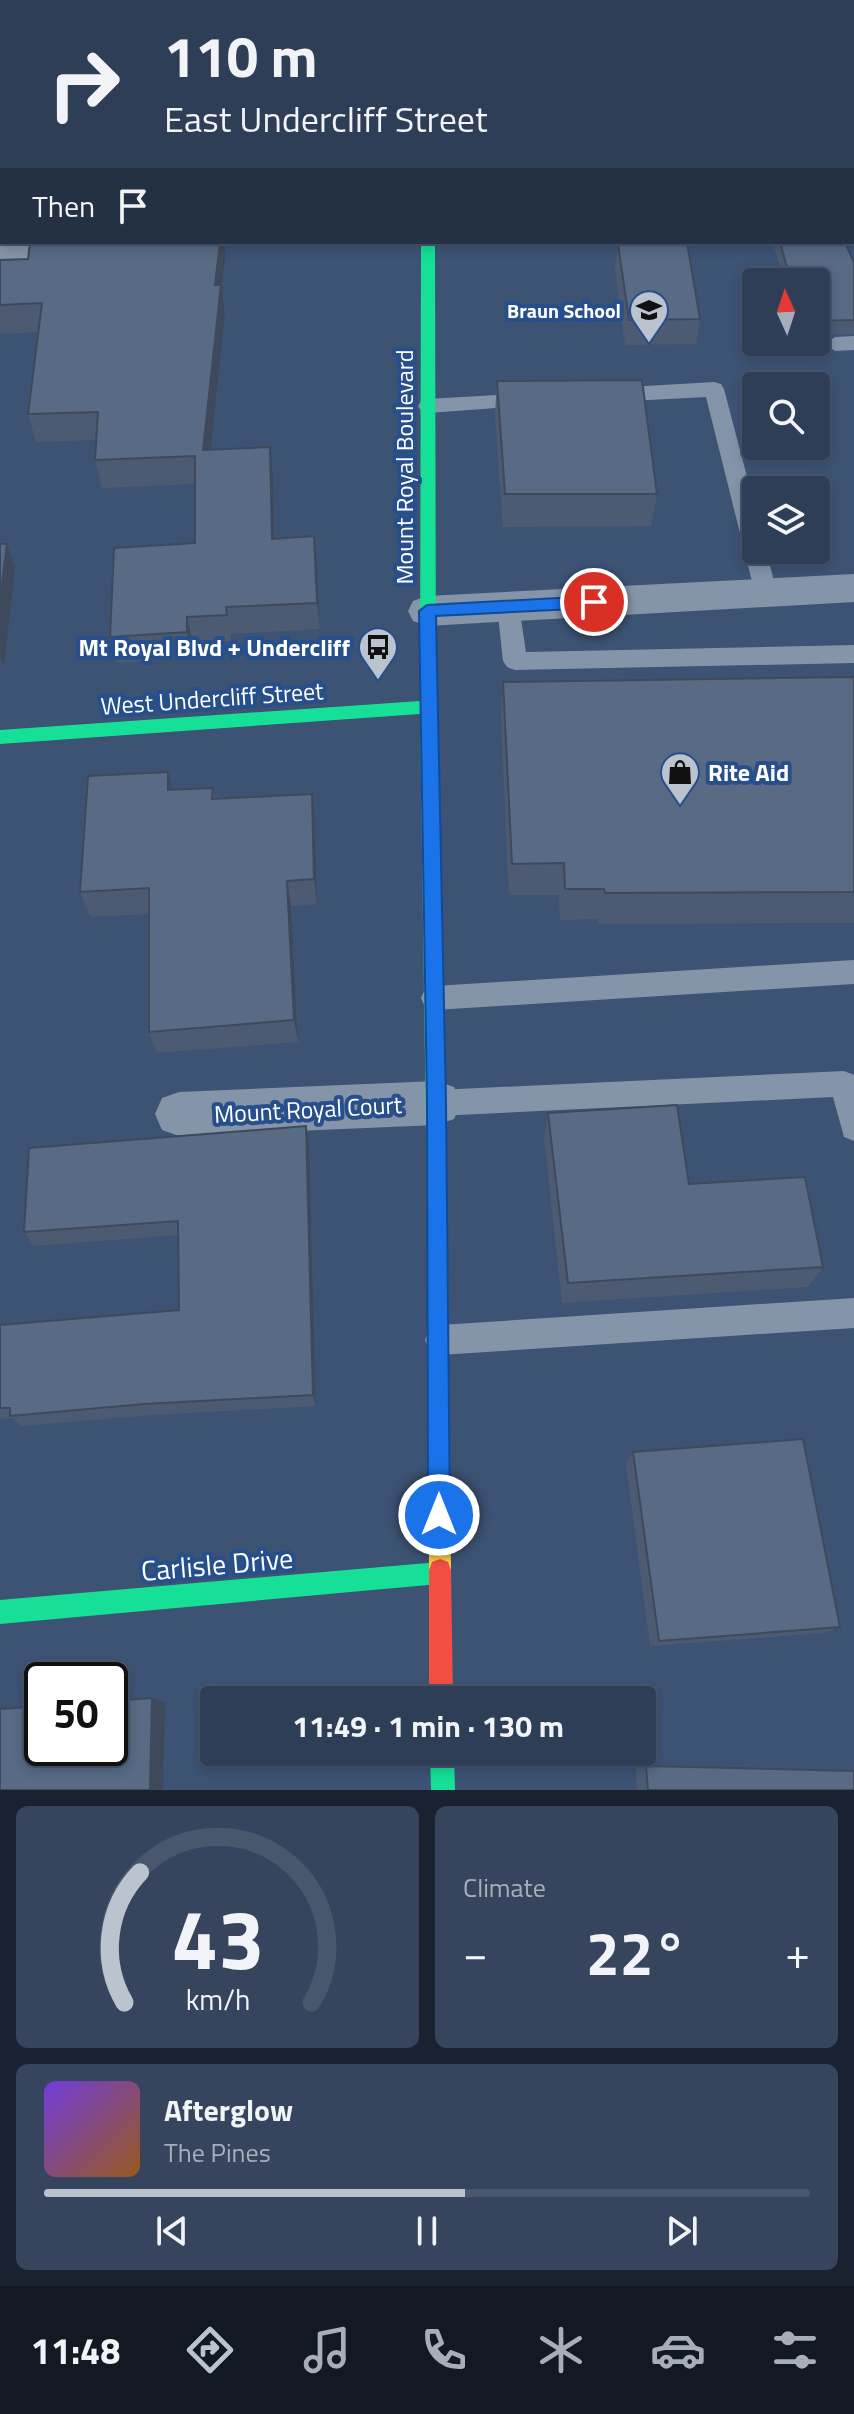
<!DOCTYPE html>
<meta charset="utf-8">
<style>
body{margin:0;font-family:"Titillium Web",sans-serif;background:#36455d;color:#f1f3f6;height:100vh;display:flex;flex-direction:column;font-size:30px;white-space:nowrap}
*{box-sizing:border-box;margin:0}
p{font-size:26px;color:#a7aeba}
.icon{flex:none;width:44px;height:44px;fill:none;stroke:currentColor;stroke-width:2;stroke-linecap:round;stroke-linejoin:round}
.map{position:relative;height:1790px;overflow:hidden}
.sheet{display:flex;flex-direction:column;gap:16px;padding:16px;background:#192230;flex:1}
.sheet>*{flex:none}
.banner{position:absolute;left:0px;top:0px;width:854px;height:244px;box-shadow:0 4px 12px #0003,0 0 0 2px #49576d;background:#2e3e57;color:#f1f3f6;overflow:hidden}
.needle{width:52px;rotate:357deg}
.buttons{position:absolute;left:742px;top:268px;display:grid;gap:16px}
.buttons a{display:grid;place-items:center;width:88px;height:88px;border-radius:8px;background:#2e3e57;box-shadow:0 4px 12px #0003,0 0 0 2px #49576d;font-size:40px}
.speed{position:absolute;left:24px;top:1662px;display:flex;gap:16px;font-size:40px;font-weight:700;text-align:center}
.speed>*{display:grid;place-content:center;width:104px;height:104px;border-radius:50%;background:#2e3e57;box-shadow:0 4px 12px #0003,0 0 0 2px #49576d;line-height:1}
.speed .limit{border:4px solid #111;border-radius:12px;background:#fff;color:#111}
.pin{position:absolute;display:grid;place-items:center;width:68px;height:68px;color:#fff;margin:-34px;border:4px solid #fff;border-radius:50%;box-shadow:0 2px 8px #0007}
.me{position:absolute;width:88px;margin:-44px;rotate:0deg;stroke-linejoin:round;filter:drop-shadow(0 0 6px #0008)}
.turn{display:flex;align-items:center;gap:28px;height:168px;padding:0 32px;font-size:36px}
.turn .icon{width:104px;height:104px;stroke-width:2.5}
.turn b{display:block;font-size:56px;line-height:68px}
.then{display:flex;align-items:center;height:76px;padding:0 32px;background:#0003;gap:16px;font-size:30px}
.big{font-size:60px;font-weight:700;line-height:1.1}
.sheet .card{flex:1;display:flex;flex-direction:column;justify-content:center;gap:12px;min-width:0;padding:0 28px;border-radius:12px;background:#36455d}
.sheet .dial{align-items:center;gap:0}
.dial svg{height:208px;overflow:visible;fill:none;stroke:#49576d;stroke-width:7;stroke-linecap:round;text-anchor:middle}
.dial text{fill:#f1f3f6;stroke:none}
.song{display:flex;align-items:center;gap:24px}
.cover{width:96px;height:96px;border-radius:12px;background:linear-gradient(135deg,hsl(260 70% 55%),hsl(30 70% 35%))}
.played{height:8px;border-radius:4px;background:linear-gradient(90deg,#bbc3ce 55%,#49576d 55%)}
.keys{display:flex;justify-content:space-around;direction:ltr}
.heat{display:flex;justify-content:space-between;align-items:center;font-size:44px;direction:ltr}
.sheet .tiles{flex:1;display:grid;gap:16px;grid-template-columns:1fr 1fr}
.card:last-child{grid-column:span 2}
.trip{position:absolute;left:200px;top:1686px;width:456px;height:80px;border-radius:8px;background:#2e3e57;box-shadow:0 4px 12px #0003,0 0 0 2px #49576d;font-weight:700;line-height:80px;text-align:center}
.menu{display:flex;height:128px;justify-content:space-around;align-items:center;background:#121923;color:#a7aeba}
.menu .icon{width:56px;height:56px}
.menu .current{color:#bbc3ce}
.menu b{font-size:36px;color:#f1f3f6}
.map>svg:first-child{display:block}
.lines{fill:none;stroke-linecap:round;stroke-linejoin:round}
.lane{fill:#8494a9;fill-rule:evenodd}
.street{fill:#8494a9;fill-rule:evenodd}
.fast{fill:#16e098;fill-rule:evenodd}
.slow{fill:#ffcf43;fill-rule:evenodd}
.jam{fill:#f24e42;fill-rule:evenodd}
.wall{fill:#4c5b72}
.shaded-wall{fill:#3e4a5c}
.building{fill:#586a84;stroke:#3e4a5c;stroke-width:2}
.route{fill:#1a73e8;stroke:#114b97;stroke-width:2}
.labels{text-anchor:middle;dominant-baseline:central;stroke-width:8;stroke-linejoin:round;paint-order:stroke}
.far-poi-label{font-size:20px;font-weight:bold;fill:#fff;stroke:#264f8b;text-anchor:end}
.street-label{font-size:24px;fill:#fff;stroke:#264f8b}
.poi-label{font-size:24px;font-weight:bold;fill:#fff;stroke:#264f8b;text-anchor:end}
.near-street-label{font-size:28px;fill:#fff;stroke:#264f8b}
</style>
<div class="map">
<svg width="854" height="1790" viewBox="0 0 854 1790">
<rect width="100%" height="100%" fill="#3d5374"/>
<g class="lines">
<!-- lane -->
<g class="lane">
<rect x="443" y="0" width="16" height="2"/>
<path d="M854,336V350L835,351L825,344L835,337Z"/>
<path d="M714,382L721,384L724,389L756,511V550H766L777,593L774,599L766,602L758,599L755,593L706,397L611,402L604,400L601,395L604,390L611,388Z"/>
<path d="M532,393L539,395L542,400L539,405L428,413L421,411L418,406L421,401L428,399Z"/>
<path d="M508,597L516,600L519,606L526,652L854,645V663L515,670L507,667L503,661L497,606L500,600Z"/>
<path d="M854,960V984L435,1010L425,1007L421,998L425,989L435,986Z"/>
<path d="M844,1071L854,1075V1141L844,1137L833,1097L437,1116L427,1112L423,1103L427,1094L437,1090Z"/>
<path d="M854,1298V1328L440,1355L429,1351L425,1340L429,1329L440,1325Z"/>
</g>
<!-- street -->
<g class="street">
<rect x="852" y="8" width="2" height="16"/>
<rect x="852" y="160" width="2" height="18"/>
<path d="M101,242L105,248L100,255L89,258L0,263V243Z"/>
<path d="M854,574V602L427,626L413,621L408,611L413,601L427,596Z"/>
<path d="M437,1081L454,1087L461,1103L454,1119L437,1125L179,1136L162,1130L155,1114L162,1098L179,1092Z"/>
</g>
<!-- fast -->
<g class="fast">
<path d="M421,242H435L436,707L448,1272L445,1279L438,1282L431,1279L428,1272L420,714L0,744V730L420,701Z"/>
<path d="M439,1562L447,1565L450,1573L447,1581L439,1584L0,1624V1600Z"/>
<path d="M430,1752H454L455,1790H431Z"/>
</g>
<!-- slow -->
<path class="slow" d="M438,1262L445,1265L448,1272L451,1570L448,1578L440,1581L432,1578L429,1570L428,1272L431,1265Z"/>
<!-- jam -->
<g class="jam">
<rect x="423" y="0" width="12" height="2"/>
<path d="M440,1559L448,1562L451,1570L453,1700H429V1570L432,1562Z"/>
</g>
</g>
<!-- wall -->
<g class="wall">
<path d="M0,0H59V2H2V202H0Z"/>
<path d="M479,0H849L805,2H479Z"/>
<path d="M773,242H845L854,263V334L816,335V282H784Z"/>
<path d="M618,244L700,319L696,344L625,345L615,270Z"/>
<path d="M226,255L222,288L225,314L211,450L273,475L275,539L317,563L320,629L231,634V641L193,643V658L117,663L110,637L195,543V484L102,488L95,460L96,440L36,442L28,414L38,332L0,334V260Z"/>
<path d="M497,381L657,494L651,526L503,527L495,415Z"/>
<path d="M854,677V923L598,924V919L560,920L559,895H509L501,717L503,682Z"/>
<path d="M213,788L215,798L312,794L315,820L317,904L291,906L298,1042L157,1053L149,1032V914L90,917L80,892L173,790Z"/>
<path d="M548,1113L689,1184L823,1267L808,1287L562,1303L544,1138Z"/>
<path d="M309,1142L316,1406L152,1415L21,1426L12,1418L0,1419V1325L179,1310L178,1235L34,1246L24,1232Z"/>
<path d="M633,1452L840,1627L824,1633L650,1646L626,1464Z"/>
<path d="M646,1766L854,1790H637L636,1767Z"/>
</g>
<!-- shaded-wall -->
<g class="shaded-wall">
<path d="M220,242H224L226,255L222,288L225,314L208,478L203,450L215,285Z"/>
<path d="M270,447L273,475L275,566L272,539Z"/>
<path d="M314,536L317,563L320,629L317,603Z"/>
<path d="M7,544L15,568L4,667L0,657V600Z"/>
<path d="M187,617L193,643V658L187,632Z"/>
<path d="M168,772L175,799L168,790Z"/>
<path d="M312,794L315,820L317,904L314,879Z"/>
<path d="M287,881L291,906L298,1042L294,1020Z"/>
<path d="M306,1126L309,1142L316,1406L313,1395Z"/>
<path d="M152,1698L165,1702L163,1790H150Z"/>
</g>
<!-- building -->
<g class="building">
<path d="M0,0H49V2H2V172H0Z"/>
<rect x="239" y="0" width="82" height="2"/>
<path d="M480,0H729L730,2H481Z"/>
<path d="M30,242H220L215,285H221L203,450L270,447L272,539L314,536L317,603L226,607L227,615L187,617V632L110,637L114,548L195,543V456L95,460L98,412L28,414L42,303L0,305V260L28,259Z"/>
<path d="M780,242H845L854,263V320L816,321V282H791Z"/>
<path d="M687,243L700,319L629,320L618,244Z"/>
<path d="M642,380L657,494H505L497,381Z"/>
<path d="M0,544H7L0,600Z"/>
<path d="M854,677V892L605,893L604,889H565L564,863L512,864L503,682Z"/>
<path d="M168,772V790L213,788L212,799L312,794L314,879L287,881L294,1020L149,1032V888L80,892L88,776Z"/>
<path d="M677,1105L689,1184L805,1177L823,1267L568,1283L548,1113Z"/>
<path d="M306,1126L313,1395L144,1404L10,1416V1408H0V1325L179,1310L178,1221L24,1232L29,1148Z"/>
<path d="M803,1439L840,1627L659,1641L633,1452Z"/>
<path d="M152,1698L150,1790H0V1709L42,1706V1748H110V1701Z"/>
<path d="M646,1766L854,1771V1790H648Z"/>
</g>
<!-- route -->
<path class="route" d="M594,596L602,602L594,608L436,616L446,1103L450,1515L447,1523L439,1526L431,1523L428,1515L427,1103L419,611L427,605Z"/>
<!-- icons -->
<defs>
<symbol id="school-pin" viewBox="-11 -11 22 30"><path d="M0 17L-7.5 6A9.5 9.5 0 1 1 7.5 6Z" fill="#bbc3ce" stroke="#264f8b"/><path d="M0-5L7-2L0 1L-7-2ZM-4 1L0 2.5L4 1V4Q0 6-4 4Z" fill="#111"/></symbol>
<symbol id="bus-pin" viewBox="-11 -11 22 30"><path d="M0 17L-7.5 6A9.5 9.5 0 1 1 7.5 6Z" fill="#bbc3ce" stroke="#264f8b"/><path d="M-5-6H5V4H4V6H2V4H-2V6H-4V4H-5ZM-3.5-4V0h7V-4ZM-3.5 1.2v1.5H-2V1.2ZM2 1.2v1.5H3.5V1.2Z" fill="#111"/></symbol>
<symbol id="shop-pin" viewBox="-11 -11 22 30"><path d="M0 17L-7.5 6A9.5 9.5 0 1 1 7.5 6Z" fill="#bbc3ce" stroke="#264f8b"/><path d="M-5-2.5h2.3a2.7 3.5 0 0 1 5.4 0H5L5.5 6h-11ZM-1.5-2.5h3a1.5 2.3 0 0 0-3 0Z" fill="#111"/></symbol>
</defs>
<g fill-rule="evenodd">
<use href="#school-pin" x="627" y="288" width="44" height="60"/>
<use href="#bus-pin" x="356" y="625" width="44" height="60"/>
<use href="#shop-pin" x="658" y="750" width="44" height="60"/>
</g>
<g class="labels">
<!-- far-poi labels -->
<g class="far-poi-label">
<text x="621" y="310">Braun School</text>
</g>
<!-- street labels -->
<g class="street-label">
<text transform="translate(404 467) rotate(-90)">Mount Royal Boulevard</text>
<text transform="translate(212 698) rotate(-4)">West Undercliff Street</text>
<text transform="translate(308 1109) rotate(-3)">Mount Royal Court</text>
</g>
<!-- poi labels -->
<g class="poi-label">
<text x="350" y="647">Mt Royal Blvd + Undercliff</text>
<text x="708" y="772" text-anchor="start">Rite Aid</text>
</g>
<!-- near-street labels -->
<g class="near-street-label">
<text transform="translate(217 1564) rotate(-5)">Carlisle Drive</text>
</g>
</g>
</svg>
<div class="buttons">
<a><svg class="needle" viewBox="-14 -14 28 28"><path d="M0-13l5 13h-10z" fill="#e53935"/><path d="M0 13l5-13h-10z" fill="#a7aeba"/></svg></a>
<a><svg class="icon" aria-label="search" viewBox="0 0 24 24"><circle cx="10" cy="10" r="6"/><path d="M15 15l6 6"/></svg></a>
<a><svg class="icon" aria-label="layers" viewBox="0 0 24 24"><path d="M12 4l9 5-9 5-9-5zM3 14l9 5 9-5"/></svg></a>
</div>
<div class="speed"><div class="limit">50</div></div>
<div class="pin" style="left:594px;top:602px;background:#d93025"><svg class="icon" aria-label="arrive" viewBox="0 0 24 24"><path d="M6 21V4h12l-3 4 3 4H6"/></svg></div>
<svg class="me" style="left:439px;top:1515px" viewBox="-20 -20 40 40"><circle r="17" fill="#1a73e8" stroke="#fff" stroke-width="3"/><path d="M0-11L8 9 0 5-8 9z" fill="#fff"/></svg>
<div class="trip">11:49 · 1 min · 130 m</div>
<div class="banner">
<div class="turn"><svg class="icon" aria-label="right" viewBox="0 0 24 24"><path d="M7 20v-9h11M14 6l5 5-5 5"/></svg><div><b>110 m</b>East Undercliff Street</div></div>
<div class="then">Then<svg class="icon" aria-label="arrive" viewBox="0 0 24 24"><path d="M6 21V4h12l-3 4 3 4H6"/></svg></div>
</div>
</div>
<section class="sheet">
<div class="tiles">
<div class="card dial"><svg viewBox="0 0 100 80">
<path d="M14 69A42 42 0 1 1 86 69"/>
<path d="M14 69A42 42 0 0 1 20 19" stroke="#bbc3ce"/>
<text x="50" y="56" font-size="32" font-weight="700">43</text>
<text x="50" y="72" font-size="11">km/h</text>
</svg></div>
<div class="card"><p>Climate</p>
<div class="heat"><a>−</a><b class="big">22°</b><a>+</a></div>
</div>
<div class="card">
<div class="song"><i class="cover"></i><div><b>Afterglow</b><p>The Pines</p></div></div>
<div class="played"></div>
<div class="keys"><svg class="icon" aria-label="previous" viewBox="0 0 24 24"><path d="M18 5L8 12l10 7zM5 5v14"/></svg><svg class="icon" aria-label="pause" viewBox="0 0 24 24"><path d="M8 5v14M16 5v14"/></svg><svg class="icon" aria-label="next" viewBox="0 0 24 24"><path d="M6 5l10 7-10 7zM19 5v14"/></svg></div>
</div>
</div>
</section>
<nav class="menu">
<b>11:48</b>
<svg class="icon current" aria-label="directions" viewBox="0 0 24 24"><path d="M12 3l9 9-9 9-9-9zM9 14v-3h6M13 9l2 2-2 2"/></svg>
<svg class="icon" aria-label="music" viewBox="0 0 24 24"><path d="M9 18V5l10-2v13"/><circle cx="6" cy="18" r="3"/><circle cx="16" cy="16" r="3"/></svg>
<svg class="icon" aria-label="phone" viewBox="0 0 24 24"><path d="M5 4h4l2 5-3 2q2 4 5 5l2-3 5 2v4C11 20 4 13 5 4z"/></svg>
<svg class="icon" aria-label="climate" viewBox="0 0 24 24"><path d="M12 3v18M4 7l16 10M4 17L20 7"/></svg>
<svg class="icon" aria-label="car" viewBox="0 0 24 24"><path d="M5 17H2v-5l4-1 3-4h7l3 4 3 1v5h-3M9 17h6M6 11h13"/><circle cx="7" cy="17" r="2"/><circle cx="17" cy="17" r="2"/></svg>
<svg class="icon" aria-label="filters" viewBox="0 0 24 24"><path d="M4 7h16M4 17h16"/><circle cx="9" cy="7" r="2"/><circle cx="15" cy="17" r="2"/></svg>
</nav>
